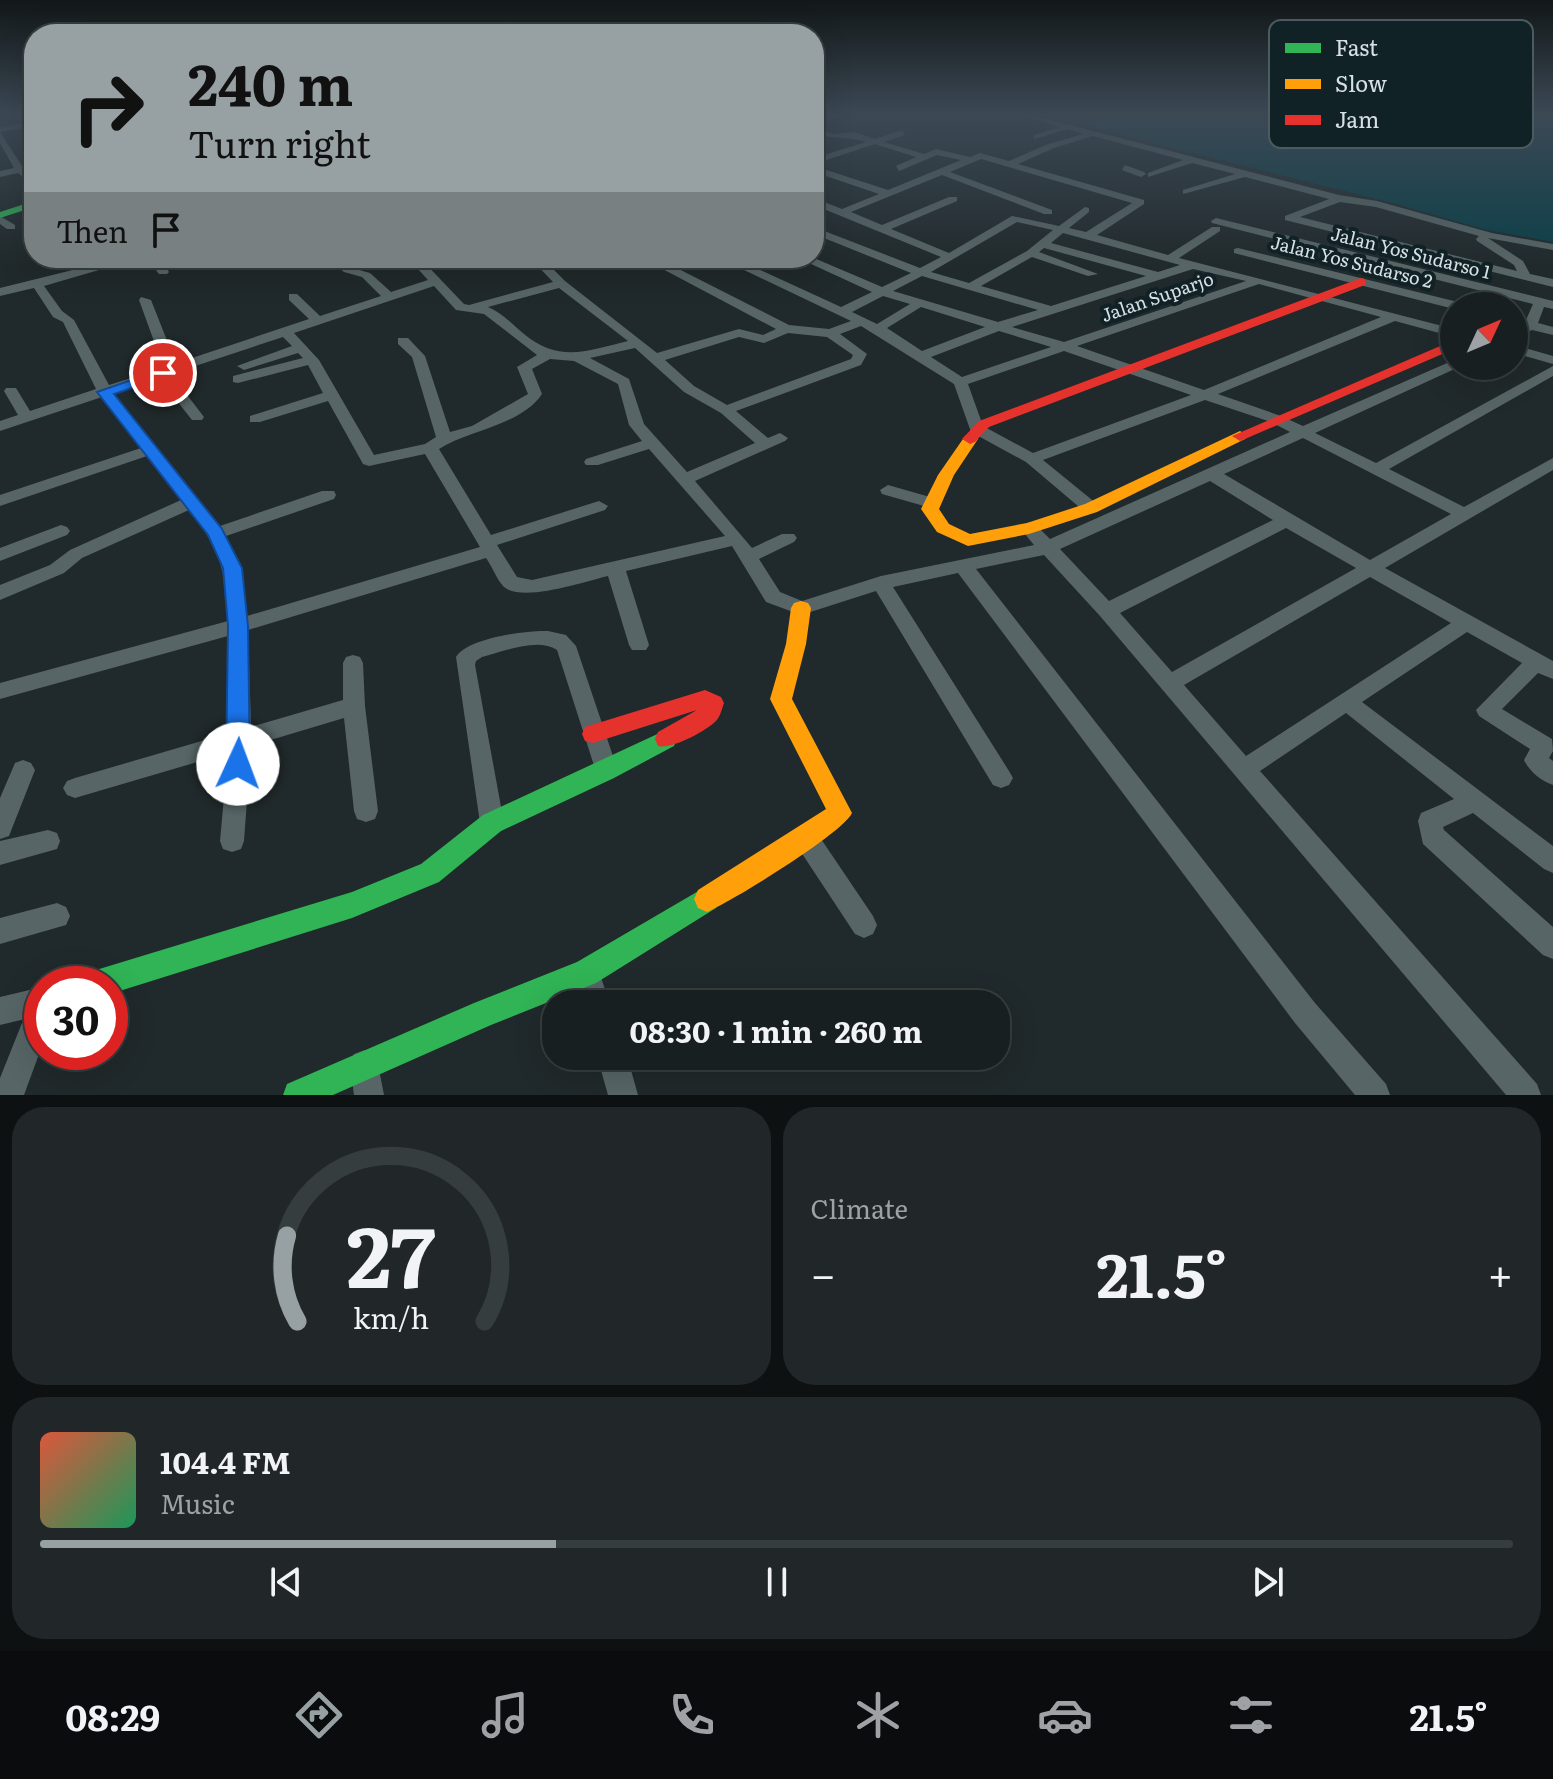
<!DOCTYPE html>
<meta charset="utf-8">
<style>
body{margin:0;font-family:Literata,serif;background:#212729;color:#f1f3f6;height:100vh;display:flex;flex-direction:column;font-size:30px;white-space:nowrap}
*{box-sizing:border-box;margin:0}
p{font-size:26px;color:#9fa2a5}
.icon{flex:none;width:44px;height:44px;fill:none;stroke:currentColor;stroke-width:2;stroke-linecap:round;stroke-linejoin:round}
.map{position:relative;height:1095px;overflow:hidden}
.side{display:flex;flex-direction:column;gap:12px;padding:12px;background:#0d1112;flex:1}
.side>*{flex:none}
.top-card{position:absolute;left:24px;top:24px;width:800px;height:244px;border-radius:32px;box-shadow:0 8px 32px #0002,0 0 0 2px #363d3e;background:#97a1a3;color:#111;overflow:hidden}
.needle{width:52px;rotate:46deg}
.fabs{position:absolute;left:1440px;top:292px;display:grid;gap:16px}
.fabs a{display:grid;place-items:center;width:88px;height:88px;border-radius:50%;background:#181f20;box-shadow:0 8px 32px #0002,0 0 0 2px #363d3e;font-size:40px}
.speed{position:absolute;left:24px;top:966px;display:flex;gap:16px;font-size:40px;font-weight:700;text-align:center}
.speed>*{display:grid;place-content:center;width:104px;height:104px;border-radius:50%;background:#181f20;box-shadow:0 8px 32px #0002,0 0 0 2px #363d3e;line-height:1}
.speed .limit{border:12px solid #d22;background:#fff;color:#111}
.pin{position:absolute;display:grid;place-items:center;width:68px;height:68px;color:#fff;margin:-34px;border:4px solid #fff;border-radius:50%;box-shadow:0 2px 8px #0007}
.me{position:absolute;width:88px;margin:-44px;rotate:2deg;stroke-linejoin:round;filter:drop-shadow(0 0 6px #0008)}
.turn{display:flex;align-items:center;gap:28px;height:168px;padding:0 32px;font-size:36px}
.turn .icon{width:104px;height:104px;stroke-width:2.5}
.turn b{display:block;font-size:56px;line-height:68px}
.then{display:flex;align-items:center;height:76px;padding:0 32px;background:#0003;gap:16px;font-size:30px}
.big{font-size:60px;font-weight:700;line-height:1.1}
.side .tile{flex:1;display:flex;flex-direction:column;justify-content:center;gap:12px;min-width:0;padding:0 28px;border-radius:32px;background:#212729}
.side .dial{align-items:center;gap:0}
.dial svg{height:208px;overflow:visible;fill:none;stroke:#363d3e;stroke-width:7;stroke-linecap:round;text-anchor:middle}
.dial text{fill:#f1f3f6;stroke:none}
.song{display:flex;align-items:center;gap:24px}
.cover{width:96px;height:96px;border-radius:12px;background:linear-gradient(135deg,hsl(10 70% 55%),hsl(150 70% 35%))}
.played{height:8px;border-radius:4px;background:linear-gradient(90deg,#97a1a3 35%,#363d3e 35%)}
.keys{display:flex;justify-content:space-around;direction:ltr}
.heat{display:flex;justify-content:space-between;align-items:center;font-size:44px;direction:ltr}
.side .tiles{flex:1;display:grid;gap:12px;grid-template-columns:1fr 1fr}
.tile:last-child{grid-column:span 2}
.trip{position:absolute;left:542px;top:990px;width:468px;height:80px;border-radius:32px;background:#181f20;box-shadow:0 8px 32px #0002,0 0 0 2px #363d3e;font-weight:700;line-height:80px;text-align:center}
.tab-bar{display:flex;height:128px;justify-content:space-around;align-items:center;background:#0a0c0d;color:#9fa2a5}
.tab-bar .icon{width:56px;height:56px}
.tab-bar .current{color:#97a1a3}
.tab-bar b{font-size:36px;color:#f1f3f6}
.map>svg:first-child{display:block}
.green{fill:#0a3f48}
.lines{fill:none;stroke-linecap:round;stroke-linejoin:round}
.street{fill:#576566;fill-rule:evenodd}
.fast{fill:#30b455;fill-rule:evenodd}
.slow{fill:#ff9f0a;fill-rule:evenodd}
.jam{fill:#e5322d;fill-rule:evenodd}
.route{fill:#1a73e8;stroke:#114b97;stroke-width:2}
.labels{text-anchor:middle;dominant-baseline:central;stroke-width:8;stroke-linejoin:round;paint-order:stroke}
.far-street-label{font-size:18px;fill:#d7e1e4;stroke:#112226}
.key{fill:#112226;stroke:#4c5b5f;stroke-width:2}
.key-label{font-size:22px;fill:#d7e1e4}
</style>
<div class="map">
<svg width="1553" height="1095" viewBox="0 0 1553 1095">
<rect width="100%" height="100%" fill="#20292b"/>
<!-- green -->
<path class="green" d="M1038,114H1553V242L1483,229L1396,204Z"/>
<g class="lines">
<!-- street -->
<g class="street">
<path d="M833,114H847L814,123V119Z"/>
<path d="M1015,114H1028L1339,195L1377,201L1492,233L1553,244V250L1488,238L1523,261L1530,274L1553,279V287L1285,220V216L1329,199L1245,177L1183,194V190L1235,174L1192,163L1148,177V173L1183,160L1093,136L1054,148L1018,164L1144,200V204L1097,235L1168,255L1212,227H1220V231L1179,258L1454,329V337L1395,321L1218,394L1281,416L1303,426L1454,360V366L1459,367L1315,433L1376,463L1553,366V376L1389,469L1464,507L1553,458V470L1385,568L1553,661V679L1538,673L1502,709L1552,739L1553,751L1549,758L1553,761V785C1541,781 1529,771 1524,760L1530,749L1479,716L1476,710L1522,663L1467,632L1362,702L1553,846V873L1544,869L1473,813L1443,827L1444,830L1553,927V959L1543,955L1423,844L1418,821L1421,813L1454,799L1346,713L1260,771L1537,1084L1541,1095H1506L1100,616L1044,555L976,569L1315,1003L1386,1084L1390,1095H1355L1295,1023L958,573L893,587L1009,771L1013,778L1009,785L1001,788L993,785L876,591L801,615L766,602L732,546L626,571L649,645L646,650H632L629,645L608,576C586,581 520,604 503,586C496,578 492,566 486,558L248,630L251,727L343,700V663L346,657L353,655L360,657L363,663L365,706L378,811L375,819L366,822L357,819L354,811L344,718L251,746L244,841L241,849L232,852L223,849L220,841L228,753L75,798L67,795L63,788L67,781L75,778L229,733L228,636L0,699V683L228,621C224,567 223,554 189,510L82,558L64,573L0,600V585L50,565L70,550L181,500L147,456L0,506V495L141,448L102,397L0,431V421L18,415L4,391L6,388H16L30,411L96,389L63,322L53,317L34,288L0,296V288L121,258H140L44,286L62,311L74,320L109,385L172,365L155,344L139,300L141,297L151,300L168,343L183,361L309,319L289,300V294H297L320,316L381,296L362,277L344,272L326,258H339L352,268L370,273L391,292L428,280L408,258H420L464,304L469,305L553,282L530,258H542L565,281L657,353L739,329L763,335L776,329L642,258H657L789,325L829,329L851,321L719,258H734L841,307L872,292L798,258H814L882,287L911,273L814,234V227L920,268L941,257L814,205V198L842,209L879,194L814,172V166L888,190L961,160L937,155L899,171L896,166L916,157L875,144L814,164V158L866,142C849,136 832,139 814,134V128L833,134L854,132L875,139L902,130L905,135L884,142L924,154L936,149L970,157L980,153L1009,161L1048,144L1083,134L1068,129L1034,139V135L1059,127ZM981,159L1132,203L1086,232L1069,228L1089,212V208L1085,207L1059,226L1012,216L949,253L891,229L957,201V197H949L882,225L851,212L942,175L1044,214H1052V210L950,172ZM1340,202L1376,207L1479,236L1476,239L1477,241L1514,265L1517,271L1300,217ZM1017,222L1053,230L1027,251L969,283L931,272ZM1063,233L1180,265L1158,272L1051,243ZM1044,248L1146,276L1051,306L981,286L1032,257L1088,276L1098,274L1039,252ZM1193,269L1246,281L1064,342L1012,327ZM922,276L1038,310L998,322L893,291ZM1259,284L1381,317L1204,390L1077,346ZM434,286L456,310L484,314L537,355L517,367L528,394L472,426L450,432L425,356L408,338H398V344L412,357L436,437L425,444L374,455L319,360L294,333ZM559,288L628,341C587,351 559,363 524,334C513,325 501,312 488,307ZM883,296L910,304L877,324L852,312ZM921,307L985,327L922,351L887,328ZM861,326L954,384L971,432L1026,462L1085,512L1091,513L1100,508L1097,504L1043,460L1205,400L1271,422L1290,432L1050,539L1035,524L1029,522L1020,528L1034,545L881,576L802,601L780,592L759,559L794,542L797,538L794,534H782L752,548L695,481L785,441L788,438L780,433L768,438L736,411L861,365L867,354L840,334ZM999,331L1051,347L962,377L931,357ZM788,333L827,337L853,355L851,359L727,405L694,386L665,360L739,337L764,343ZM283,337L292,346L237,366L244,370L298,353L303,358L233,376V382L238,383L308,365L323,393L250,416V422H260L328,401L363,464L369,466L425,454L480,547L247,616L242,568L226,536L334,499L336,495L334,491H322L220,526L113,393L159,378L192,420H202L204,417L171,374ZM635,348L684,392L721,413L755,443L687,472L644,424L629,379L590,358ZM1064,351L1191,395L1033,453L983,426L968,384ZM550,359L574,361L618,384L629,425L642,441L586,459L584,462L586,465H598L649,449L725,536L532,580L517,577L497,545L605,510L608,506L599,501L491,535L439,449C468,430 522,425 542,394L532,369ZM1303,438L1451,514L1370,560L1224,474ZM1210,481L1273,520L1109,601L1060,549ZM1286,528L1356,568L1172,672L1120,613ZM1370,577L1451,623L1246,756L1184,685Z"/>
<path d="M34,122V126L0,132L22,166L34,177V185L18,173L0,177V171L14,168L0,143V127Z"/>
<path d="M1125,165L1144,172L1146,174L1141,177L1122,170Z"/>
<path d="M0,216L15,225V229H7L0,224Z"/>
<path d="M1216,218L1553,301V309L1544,307L1538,323L1553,327V335L1532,330L1514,339V330L1519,326L1515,323L1521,319L1526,320L1533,304L1212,223L1211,221Z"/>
<path d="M1238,248L1462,303L1464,306H1454V309L1234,253V249Z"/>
<path d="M147,258H159L169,272L167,274H159Z"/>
<path d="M203,258H220L208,262Z"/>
<path d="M1514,345L1553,356V364L1514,353Z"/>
<path d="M888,485L937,499L939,503L931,508L882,494L880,490Z"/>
<path d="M61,525L67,527L70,531L67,535L0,561V548Z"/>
<path d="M548,631L566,635L576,646L618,771L614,778L606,781L598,778L557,650C537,637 503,652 482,657L476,661L475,665L504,823L501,831L492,834L483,831L480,823L456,657C467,638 527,630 548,631Z"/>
<path d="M23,760L31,763L35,770L9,836L0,839V798L15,763Z"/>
<path d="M806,827L815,830L873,916L877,925L873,934L864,938L855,934L797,846L794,838L797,830Z"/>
<path d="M48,830L57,833L60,841L57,849L0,865V841Z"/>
<path d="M57,903L66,907L70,916L66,925L0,944V918Z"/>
<path d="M586,959L596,963L610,1004H582L572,973L576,963Z"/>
<path d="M42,987V1015L0,1025V997Z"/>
<path d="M32,1018L42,1023V1046L24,1095H0V1078L22,1023Z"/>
<path d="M365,1050L376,1054L384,1095H354L350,1065L354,1054Z"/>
<path d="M597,1056H627L638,1095H608Z"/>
</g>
<!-- fast -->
<g class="fast">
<path d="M34,201V207L0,218V212Z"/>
<path d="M666,730L674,732L677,739L674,746L614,778L501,831L439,882L352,918L110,994V984H82L86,974L96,970L352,892L421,864L483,815Z"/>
<path d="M707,886L716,890L720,899L716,908L596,983L491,1025L333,1095H283L287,1084L474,1003L577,962Z"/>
</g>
<!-- slow -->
<g class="slow">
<path d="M1240,431L1248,436L1245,439L1097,512L1029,534L968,546L937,532L921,509L938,475L965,436L970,434L978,439L954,475L939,509L949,524L970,534L1027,523L1085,504Z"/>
<path d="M801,601L808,603L811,608L806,644L792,699L852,813C842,834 732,901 707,912L698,908L694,899L698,890L826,809L770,699L786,644L791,608L794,603Z"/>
</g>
<!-- jam -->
<g class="jam">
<path d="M1361,278L1365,279V285L989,427L975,442L970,444L962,439L979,421Z"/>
<path d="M1454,340V349L1245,439L1240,441L1232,436Z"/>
<path d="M705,690L721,697L724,703C722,709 720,717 716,721C706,731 671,750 658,746L655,739L658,732L697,710L593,743L585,741L582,734L585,727Z"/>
</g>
</g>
<!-- sky -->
<linearGradient id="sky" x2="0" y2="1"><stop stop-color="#121718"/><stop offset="0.43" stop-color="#3c4955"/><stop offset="1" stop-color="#3c4955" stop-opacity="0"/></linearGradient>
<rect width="1553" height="267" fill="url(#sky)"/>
<!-- route -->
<path class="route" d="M163,369L168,370V376L114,394L222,529L242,568L248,626L250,764L246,771L238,774L230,771L226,764L228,626L223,568L208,535L97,392Z"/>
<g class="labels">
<!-- far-street labels -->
<g class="far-street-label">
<text transform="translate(1411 252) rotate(14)">Jalan Yos Sudarso 1</text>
<text transform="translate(1352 261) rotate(14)">Jalan Yos Sudarso 2</text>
<text transform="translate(1157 296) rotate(-19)">Jalan Suparjo</text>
</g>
</g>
<!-- legend -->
<rect x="1269" y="20" width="264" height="128" rx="12" class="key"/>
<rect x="1285" y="43" width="36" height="10" fill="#30b455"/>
<rect x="1285" y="79" width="36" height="10" fill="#ff9f0a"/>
<rect x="1285" y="115" width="36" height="10" fill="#e5322d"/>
<g class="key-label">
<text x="1335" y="56">Fast</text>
<text x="1335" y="92">Slow</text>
<text x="1335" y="128">Jam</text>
</g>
</svg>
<div class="fabs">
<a><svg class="needle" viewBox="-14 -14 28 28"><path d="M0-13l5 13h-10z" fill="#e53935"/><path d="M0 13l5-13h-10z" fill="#9fa2a5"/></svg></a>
</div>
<div class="speed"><div class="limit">30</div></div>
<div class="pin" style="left:163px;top:373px;background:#d93025"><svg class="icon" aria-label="arrive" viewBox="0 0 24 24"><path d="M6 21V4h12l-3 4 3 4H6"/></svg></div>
<svg class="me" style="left:238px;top:764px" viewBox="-20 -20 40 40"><circle r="19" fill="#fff"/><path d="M0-13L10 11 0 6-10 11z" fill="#1a73e8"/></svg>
<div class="trip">08:30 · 1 min · 260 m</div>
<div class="top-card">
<div class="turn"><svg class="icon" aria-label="right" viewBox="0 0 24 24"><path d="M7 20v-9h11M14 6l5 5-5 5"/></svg><div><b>240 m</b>Turn right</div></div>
<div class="then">Then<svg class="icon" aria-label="arrive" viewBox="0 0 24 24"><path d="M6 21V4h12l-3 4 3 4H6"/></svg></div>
</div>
</div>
<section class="side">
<div class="tiles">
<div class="tile dial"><svg viewBox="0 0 100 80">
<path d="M14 69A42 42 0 1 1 86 69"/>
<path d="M14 69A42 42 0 0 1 10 36" stroke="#97a1a3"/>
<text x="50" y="56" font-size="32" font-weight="700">27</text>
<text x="50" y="72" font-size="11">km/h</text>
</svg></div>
<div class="tile"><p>Climate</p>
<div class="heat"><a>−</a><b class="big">21.5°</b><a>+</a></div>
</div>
<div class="tile">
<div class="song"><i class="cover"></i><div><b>104.4 FM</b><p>Music</p></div></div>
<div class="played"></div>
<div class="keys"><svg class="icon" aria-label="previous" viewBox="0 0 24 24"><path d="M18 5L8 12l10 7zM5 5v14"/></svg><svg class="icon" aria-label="pause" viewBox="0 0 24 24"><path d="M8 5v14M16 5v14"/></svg><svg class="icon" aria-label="next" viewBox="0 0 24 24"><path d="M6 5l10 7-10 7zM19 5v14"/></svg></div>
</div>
</div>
</section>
<nav class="tab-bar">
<b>08:29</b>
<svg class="icon current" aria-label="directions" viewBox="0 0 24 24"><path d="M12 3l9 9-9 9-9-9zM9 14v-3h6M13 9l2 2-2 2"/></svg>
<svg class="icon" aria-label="music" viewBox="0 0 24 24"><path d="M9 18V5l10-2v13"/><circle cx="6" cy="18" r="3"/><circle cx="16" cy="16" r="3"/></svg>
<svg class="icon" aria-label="phone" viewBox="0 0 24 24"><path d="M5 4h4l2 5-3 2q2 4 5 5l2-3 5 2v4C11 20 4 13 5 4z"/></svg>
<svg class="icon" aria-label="climate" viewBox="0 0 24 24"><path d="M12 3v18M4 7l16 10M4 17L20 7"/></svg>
<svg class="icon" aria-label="car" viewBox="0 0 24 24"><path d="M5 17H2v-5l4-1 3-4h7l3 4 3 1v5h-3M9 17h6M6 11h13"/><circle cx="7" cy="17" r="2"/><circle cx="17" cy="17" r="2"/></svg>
<svg class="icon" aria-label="filters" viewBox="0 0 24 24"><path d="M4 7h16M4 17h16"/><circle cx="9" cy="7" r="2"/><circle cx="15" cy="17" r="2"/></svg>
<b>21.5°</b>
</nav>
